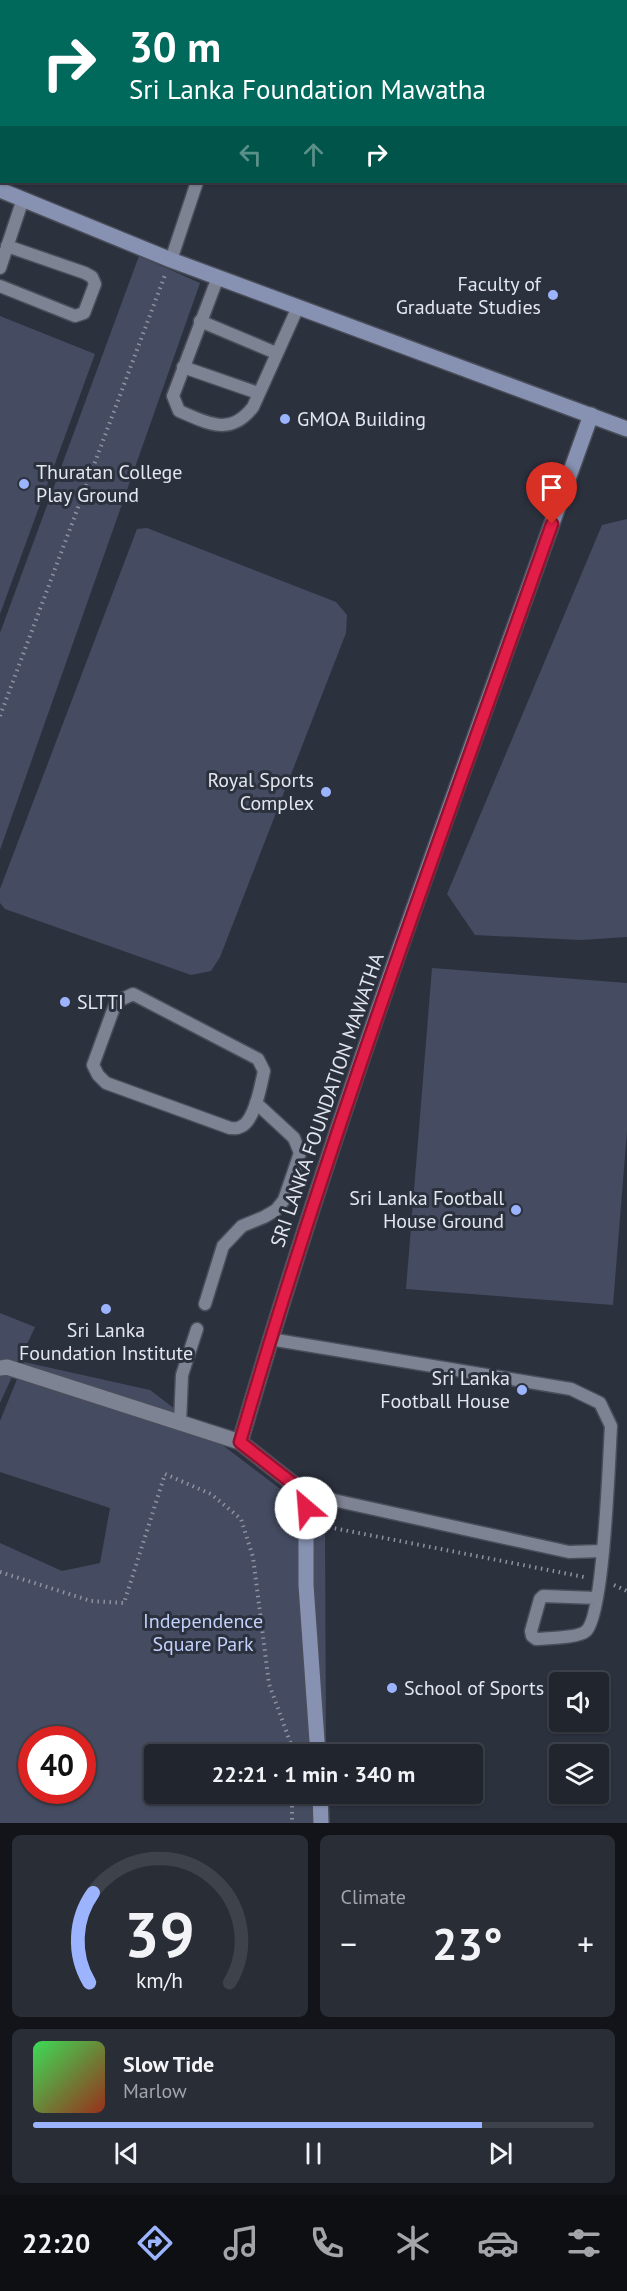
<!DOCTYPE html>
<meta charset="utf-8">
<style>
body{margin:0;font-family:"PT Sans",sans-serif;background:#292d36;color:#f1f3f6;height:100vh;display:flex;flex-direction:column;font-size:22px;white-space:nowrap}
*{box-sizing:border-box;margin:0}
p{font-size:20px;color:#a2a5aa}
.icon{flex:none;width:33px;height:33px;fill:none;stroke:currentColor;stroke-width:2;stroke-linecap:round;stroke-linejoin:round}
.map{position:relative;height:1823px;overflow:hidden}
.side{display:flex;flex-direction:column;gap:12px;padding:12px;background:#121419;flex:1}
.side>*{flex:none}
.hud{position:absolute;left:0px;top:0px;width:627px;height:183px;box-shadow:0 2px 4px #0004,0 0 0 2px #3e424a;background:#00695c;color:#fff;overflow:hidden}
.buttons{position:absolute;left:549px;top:1672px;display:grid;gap:12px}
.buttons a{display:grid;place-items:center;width:60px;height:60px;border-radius:6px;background:#21252e;box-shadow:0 2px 4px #0004,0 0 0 2px #3e424a;font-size:30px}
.speed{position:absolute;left:18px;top:1726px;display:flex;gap:12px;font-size:30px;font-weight:700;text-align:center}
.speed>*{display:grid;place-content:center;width:78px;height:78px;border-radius:50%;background:#21252e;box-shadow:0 2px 4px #0004,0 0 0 2px #3e424a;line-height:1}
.speed .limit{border:9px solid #d22;background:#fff;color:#111}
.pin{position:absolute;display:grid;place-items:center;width:51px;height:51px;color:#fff;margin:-62px -26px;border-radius:50% 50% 50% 0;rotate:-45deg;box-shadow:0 0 6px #0007}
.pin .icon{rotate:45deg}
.me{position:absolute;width:66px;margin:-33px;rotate:333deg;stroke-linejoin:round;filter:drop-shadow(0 0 4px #0008)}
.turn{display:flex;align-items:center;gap:21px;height:126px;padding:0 30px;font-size:27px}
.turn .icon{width:78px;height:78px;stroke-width:2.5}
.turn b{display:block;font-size:42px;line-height:51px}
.lanes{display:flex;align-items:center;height:57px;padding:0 30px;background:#0003;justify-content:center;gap:30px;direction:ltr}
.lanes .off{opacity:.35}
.big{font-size:45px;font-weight:700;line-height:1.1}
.side .tile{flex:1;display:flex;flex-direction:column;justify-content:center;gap:9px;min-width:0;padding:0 21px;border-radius:9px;background:#292d36}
.side .dial{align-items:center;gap:0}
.dial svg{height:156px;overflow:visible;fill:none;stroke:#3e424a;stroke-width:7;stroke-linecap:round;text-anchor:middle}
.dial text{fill:#f1f3f6;stroke:none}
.song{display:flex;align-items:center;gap:18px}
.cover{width:72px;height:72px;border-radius:9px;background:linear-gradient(135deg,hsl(130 70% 55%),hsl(10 70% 35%))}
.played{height:6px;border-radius:3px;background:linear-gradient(90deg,#9cb4fd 80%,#3e424a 80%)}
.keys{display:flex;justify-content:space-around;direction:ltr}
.heat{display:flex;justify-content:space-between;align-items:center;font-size:33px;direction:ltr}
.side .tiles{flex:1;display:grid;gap:12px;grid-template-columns:1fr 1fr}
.tile:last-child{grid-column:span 2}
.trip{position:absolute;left:144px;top:1744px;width:339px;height:60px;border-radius:6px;background:#21252e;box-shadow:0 2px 4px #0004,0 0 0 2px #3e424a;font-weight:700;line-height:60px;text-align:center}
.dock{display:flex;height:96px;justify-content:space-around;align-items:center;background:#0d0f12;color:#a2a5aa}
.dock .icon{width:42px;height:42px}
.dock .selected{color:#9cb4fd}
.dock b{font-size:27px;color:#f1f3f6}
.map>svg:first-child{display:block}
.green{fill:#454c61;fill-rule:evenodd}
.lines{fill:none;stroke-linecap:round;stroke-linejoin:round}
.lane-casing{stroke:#4a4e5a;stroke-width:15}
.street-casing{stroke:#4a4e5a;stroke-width:18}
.secondary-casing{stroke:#4a4e5a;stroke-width:18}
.path{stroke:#8f939e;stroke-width:4;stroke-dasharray:1.5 4.5;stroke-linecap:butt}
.lane{stroke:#7e8394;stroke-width:12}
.street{stroke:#7e8394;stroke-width:15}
.secondary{stroke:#8791b1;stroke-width:15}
.route-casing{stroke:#92132f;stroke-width:15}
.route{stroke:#e11d48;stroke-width:10}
.poi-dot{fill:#9cb4fd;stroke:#2c313e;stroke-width:2}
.labels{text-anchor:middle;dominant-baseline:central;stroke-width:6;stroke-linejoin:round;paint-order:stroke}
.poi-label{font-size:20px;fill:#e3e6ef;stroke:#2c313e;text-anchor:end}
.street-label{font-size:20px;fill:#e3e6ef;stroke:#2c313e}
.park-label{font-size:20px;fill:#c2d2fd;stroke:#2c313e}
</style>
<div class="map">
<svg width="627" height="1823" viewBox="0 0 627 1823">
<rect width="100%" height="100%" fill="#2c313e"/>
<!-- green -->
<g class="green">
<path d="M139,256L200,283L0,850V633Z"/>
<path d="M0,316L95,354L0,614Z"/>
<path d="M627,519V937L581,940L475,935L447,894L602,525Z"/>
<path d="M147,528L336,602L347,615L346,633L220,957L211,971L191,975L5,909L0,903V889L137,529Z"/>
<path d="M432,968L627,983V1131L613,1305L406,1289Z"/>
<path d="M0,1313L35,1327L0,1403Z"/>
<path d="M24,1362L150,1390L325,1523L326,1755H154V1794H323L322,1823H0V1543L62,1571L100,1563L110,1508L0,1472V1421ZM32,1740H82V1791H32Z"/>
</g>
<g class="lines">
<defs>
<g id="lane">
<path d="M257,2L258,0"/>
<path d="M419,2L420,0"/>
<path d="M171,260L197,182"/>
<path d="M0,268L23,199"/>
<path d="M218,277L173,396L179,411C208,423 230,437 253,407L298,307"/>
<path d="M0,286L75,316L84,313L95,284L92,277L85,273L7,246"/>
<path d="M200,321L276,353"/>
<path d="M183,367L258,393"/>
<path d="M133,994L258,1059L264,1071C261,1084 255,1122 240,1127C237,1129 234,1128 230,1128L106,1083L98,1075L93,1065L116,1002Z"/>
<path d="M205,1304L223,1246L242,1226L264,1217L276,1210L284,1200L300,1153L294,1138L256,1103"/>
<path d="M270,1339L571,1389L600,1403L611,1426C609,1457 604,1616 586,1631C579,1638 547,1638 536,1639L532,1636L531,1631L540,1599L543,1596L596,1598"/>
<path d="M180,1423L182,1375L197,1329"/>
<path d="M306,1494L569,1552L603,1551"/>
</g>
<path id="street" d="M0,1368L7,1367L240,1442"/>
<g id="secondary">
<path d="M0,190L171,260L627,429"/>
<path d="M318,1755L306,1585V1494L240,1442C341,1095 469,756 591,415"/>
<path d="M320,1794L321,1823"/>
</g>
</defs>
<!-- lane casing -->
<use href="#lane" class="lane-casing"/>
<!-- street casing -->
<use href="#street" class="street-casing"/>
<!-- secondary casing -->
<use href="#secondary" class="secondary-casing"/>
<!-- path -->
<g class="path">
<path d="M0,716L165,275"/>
<path d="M323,1526L584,1577"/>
<path d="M0,1572L91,1601L124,1603L165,1474L211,1494L241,1519L253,1557L269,1684L292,1747V1755"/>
<path d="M614,1585L627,1591"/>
<path d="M292,1794V1823"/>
</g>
<!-- lane -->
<use href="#lane" class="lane"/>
<!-- street -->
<use href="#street" class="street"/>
<!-- secondary -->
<use href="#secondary" class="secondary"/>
</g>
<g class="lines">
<defs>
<path id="route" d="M306,1508V1494L240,1442C330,1132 444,829 552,524"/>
</defs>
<!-- route casing -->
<use href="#route" class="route-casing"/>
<!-- route -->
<use href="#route" class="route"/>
</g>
<!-- markers -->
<g class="poi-dot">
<circle cx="553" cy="295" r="6"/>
<circle cx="285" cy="419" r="6"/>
<circle cx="24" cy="484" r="6"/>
<circle cx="326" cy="792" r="6"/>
<circle cx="65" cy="1002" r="6"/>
<circle cx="516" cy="1210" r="6"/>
<circle cx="106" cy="1309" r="6"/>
<circle cx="522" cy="1390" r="6"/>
<circle cx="392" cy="1688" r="6"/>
</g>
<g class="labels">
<!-- poi labels -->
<g class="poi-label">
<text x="541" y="284">Faculty of<tspan x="541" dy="23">Graduate Studies</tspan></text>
<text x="297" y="419" text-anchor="start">GMOA Building</text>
<text x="36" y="472" text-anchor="start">Thuratan College<tspan x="36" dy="23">Play Ground</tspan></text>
<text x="314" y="780">Royal Sports<tspan x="314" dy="23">Complex</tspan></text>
<text x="77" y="1002" text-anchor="start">SLTTI</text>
<text x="504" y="1198">Sri Lanka Football<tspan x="504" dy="23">House Ground</tspan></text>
<text x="106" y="1330" text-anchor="middle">Sri Lanka<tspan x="106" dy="23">Foundation Institute</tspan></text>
<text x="510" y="1378">Sri Lanka<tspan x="510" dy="23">Football House</tspan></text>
<text x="404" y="1688" text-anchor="start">School of Sports</text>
</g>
<!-- street labels -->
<g class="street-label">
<text transform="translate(327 1100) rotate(-71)">SRI LANKA FOUNDATION MAWATHA</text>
</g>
<!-- park labels -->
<g class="park-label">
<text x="203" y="1621">Independence<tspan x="203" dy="23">Square Park</tspan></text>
</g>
</g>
</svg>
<div class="buttons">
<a><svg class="icon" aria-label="sound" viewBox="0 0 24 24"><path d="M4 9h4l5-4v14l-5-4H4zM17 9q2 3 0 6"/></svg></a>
<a><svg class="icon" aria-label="layers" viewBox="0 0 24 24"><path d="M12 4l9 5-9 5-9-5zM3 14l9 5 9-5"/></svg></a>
</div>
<div class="speed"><div class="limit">40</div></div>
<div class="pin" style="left:552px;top:524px;background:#d93025"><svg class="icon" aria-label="arrive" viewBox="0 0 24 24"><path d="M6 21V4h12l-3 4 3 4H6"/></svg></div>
<svg class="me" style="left:306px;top:1508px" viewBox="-20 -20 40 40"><circle r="19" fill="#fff"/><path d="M0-13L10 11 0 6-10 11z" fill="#e11d48"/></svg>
<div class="trip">22:21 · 1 min · 340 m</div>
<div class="hud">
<div class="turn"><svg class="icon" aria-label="right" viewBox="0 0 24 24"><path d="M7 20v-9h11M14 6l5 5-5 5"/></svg><div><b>30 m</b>Sri Lanka Foundation Mawatha</div></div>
<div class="lanes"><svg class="icon off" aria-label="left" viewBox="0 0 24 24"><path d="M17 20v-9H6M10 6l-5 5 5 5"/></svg><svg class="icon off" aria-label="ahead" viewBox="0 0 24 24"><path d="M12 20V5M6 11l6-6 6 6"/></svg><svg class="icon" aria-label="right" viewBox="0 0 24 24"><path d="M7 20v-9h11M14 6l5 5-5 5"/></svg></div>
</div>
</div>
<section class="side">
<div class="tiles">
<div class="tile dial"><svg viewBox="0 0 100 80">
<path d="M14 69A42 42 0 1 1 86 69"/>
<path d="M14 69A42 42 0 0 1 16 23" stroke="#9cb4fd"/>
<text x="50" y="56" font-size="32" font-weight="700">39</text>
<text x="50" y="72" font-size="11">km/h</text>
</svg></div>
<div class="tile"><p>Climate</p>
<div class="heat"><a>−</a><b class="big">23°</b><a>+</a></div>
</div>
<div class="tile">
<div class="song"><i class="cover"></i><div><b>Slow Tide</b><p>Marlow</p></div></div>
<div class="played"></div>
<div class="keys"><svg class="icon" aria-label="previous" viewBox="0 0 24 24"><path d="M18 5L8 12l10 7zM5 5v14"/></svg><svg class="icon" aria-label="pause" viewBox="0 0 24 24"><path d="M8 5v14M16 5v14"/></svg><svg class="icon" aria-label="next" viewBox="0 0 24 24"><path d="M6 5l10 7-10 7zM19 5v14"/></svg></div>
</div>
</div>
</section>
<nav class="dock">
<b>22:20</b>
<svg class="icon selected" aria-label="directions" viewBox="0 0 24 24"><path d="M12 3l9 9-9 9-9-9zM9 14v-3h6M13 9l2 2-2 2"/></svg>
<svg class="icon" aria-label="music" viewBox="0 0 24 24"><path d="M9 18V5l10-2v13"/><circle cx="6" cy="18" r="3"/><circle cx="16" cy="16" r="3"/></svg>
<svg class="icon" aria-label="phone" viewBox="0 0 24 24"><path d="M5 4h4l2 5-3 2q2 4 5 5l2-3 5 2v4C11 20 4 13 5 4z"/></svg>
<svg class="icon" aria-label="climate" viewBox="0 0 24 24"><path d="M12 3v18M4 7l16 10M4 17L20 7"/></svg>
<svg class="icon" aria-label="car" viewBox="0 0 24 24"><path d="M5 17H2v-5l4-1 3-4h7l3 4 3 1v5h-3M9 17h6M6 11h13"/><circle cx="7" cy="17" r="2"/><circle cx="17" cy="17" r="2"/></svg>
<svg class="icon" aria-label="filters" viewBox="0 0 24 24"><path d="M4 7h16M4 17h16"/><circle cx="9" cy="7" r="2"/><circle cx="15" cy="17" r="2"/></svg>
</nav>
